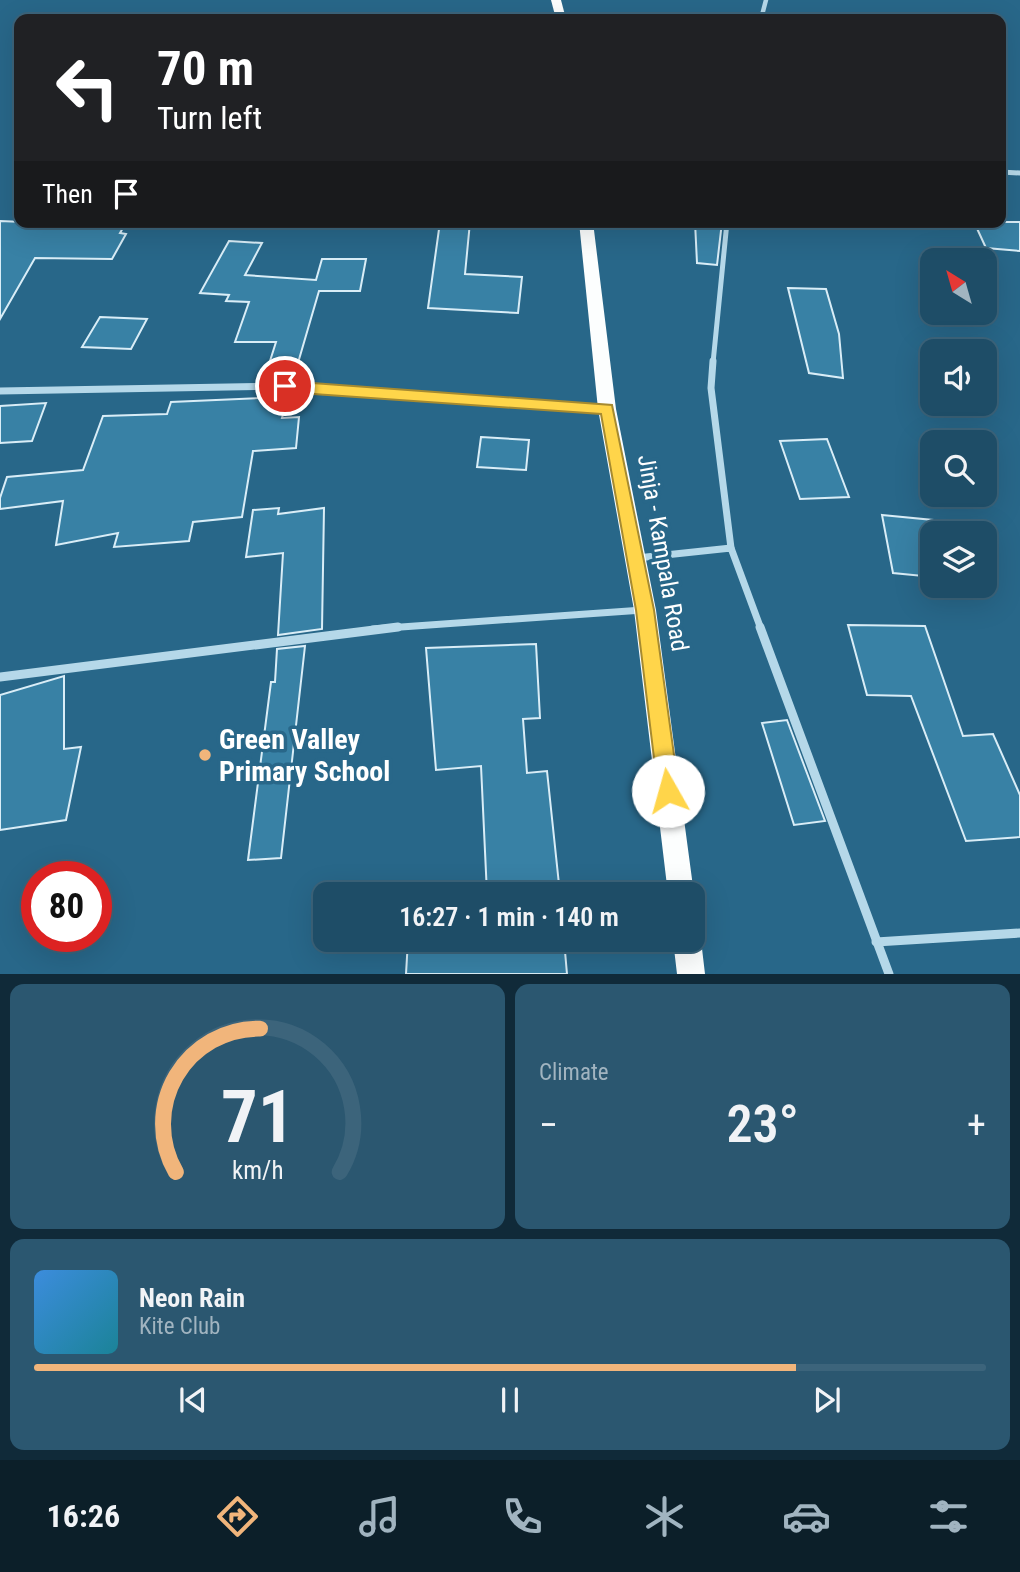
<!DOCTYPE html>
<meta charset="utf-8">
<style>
body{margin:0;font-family:"Roboto Condensed",sans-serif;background:#2b5770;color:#f1f3f6;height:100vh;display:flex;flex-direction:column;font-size:26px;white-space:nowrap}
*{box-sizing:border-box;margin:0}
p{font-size:23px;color:#a1b4c0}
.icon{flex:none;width:38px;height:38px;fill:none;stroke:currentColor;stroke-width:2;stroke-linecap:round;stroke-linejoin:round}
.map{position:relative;height:974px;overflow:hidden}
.panel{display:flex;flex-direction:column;gap:10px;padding:10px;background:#102a39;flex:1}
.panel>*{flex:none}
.guide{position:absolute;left:14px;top:14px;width:992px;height:214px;border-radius:14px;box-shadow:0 7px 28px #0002,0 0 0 2px #3c647b;background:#202124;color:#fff;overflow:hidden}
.needle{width:46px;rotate:323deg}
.controls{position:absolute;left:920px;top:248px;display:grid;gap:14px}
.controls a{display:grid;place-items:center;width:77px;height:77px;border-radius:14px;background:#1e4d67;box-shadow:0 7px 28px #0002,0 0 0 2px #3c647b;font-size:35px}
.speed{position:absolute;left:21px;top:861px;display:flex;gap:14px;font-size:35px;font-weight:700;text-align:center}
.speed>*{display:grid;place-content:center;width:91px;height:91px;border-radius:50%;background:#1e4d67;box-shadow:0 7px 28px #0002,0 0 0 2px #3c647b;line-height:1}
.speed .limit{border:10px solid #d22;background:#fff;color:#111}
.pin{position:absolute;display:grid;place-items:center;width:60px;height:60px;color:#fff;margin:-30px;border:4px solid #fff;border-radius:50%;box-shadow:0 2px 7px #0007}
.me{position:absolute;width:77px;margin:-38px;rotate:353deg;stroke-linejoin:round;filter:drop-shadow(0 0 5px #0008)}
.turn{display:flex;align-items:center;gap:24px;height:147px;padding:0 28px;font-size:32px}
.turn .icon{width:91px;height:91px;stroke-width:2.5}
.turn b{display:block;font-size:49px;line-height:60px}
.then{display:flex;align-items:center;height:66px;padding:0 28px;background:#0003;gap:14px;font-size:26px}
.big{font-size:52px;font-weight:600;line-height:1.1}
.panel .tile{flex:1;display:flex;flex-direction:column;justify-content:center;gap:10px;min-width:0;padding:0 24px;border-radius:14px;background:#2b5770}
.panel .dial{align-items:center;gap:0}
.dial svg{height:182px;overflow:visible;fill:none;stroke:#3c647b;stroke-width:7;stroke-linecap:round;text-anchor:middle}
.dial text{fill:#f1f3f6;stroke:none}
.song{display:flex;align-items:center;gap:21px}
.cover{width:84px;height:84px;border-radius:10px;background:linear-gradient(135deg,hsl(210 70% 55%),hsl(190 70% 35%))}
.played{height:7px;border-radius:4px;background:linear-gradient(90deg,#f1b57b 80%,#3c647b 80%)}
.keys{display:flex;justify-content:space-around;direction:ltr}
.heat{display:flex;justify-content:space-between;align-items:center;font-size:38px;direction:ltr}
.panel .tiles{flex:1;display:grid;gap:10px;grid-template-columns:1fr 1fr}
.tile:last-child{grid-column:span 2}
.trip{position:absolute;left:313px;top:882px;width:392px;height:70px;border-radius:14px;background:#1e4d67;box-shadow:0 7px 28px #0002,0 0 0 2px #3c647b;font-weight:600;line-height:70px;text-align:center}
.tabs{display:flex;height:112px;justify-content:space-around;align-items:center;background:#0c1f29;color:#a1b4c0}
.tabs .icon{width:49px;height:49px}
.tabs .selected{color:#f1b57b}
.tabs b{font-size:32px;color:#f1f3f6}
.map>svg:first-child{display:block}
.building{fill:#3881a5;stroke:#d9edf7;stroke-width:2}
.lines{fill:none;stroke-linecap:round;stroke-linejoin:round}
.minor-far3{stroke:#b5d8e9;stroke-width:4.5}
.minor-far2{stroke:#b5d8e9;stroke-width:5}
.minor-far1{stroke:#b5d8e9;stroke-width:7}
.minor{stroke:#b5d8e9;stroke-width:9}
.trunk{fill:#fcfefe;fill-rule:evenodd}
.route{fill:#ffd54a;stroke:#a68a30;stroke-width:2}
.poi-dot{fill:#f1b57b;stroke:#286789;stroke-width:2.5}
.labels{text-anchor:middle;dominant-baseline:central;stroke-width:7;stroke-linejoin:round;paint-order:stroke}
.street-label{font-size:24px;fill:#fff;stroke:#286789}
.near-poi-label{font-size:28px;font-weight:bold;fill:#fff;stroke:#286789;text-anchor:start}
</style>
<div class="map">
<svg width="1020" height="974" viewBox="0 0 1020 974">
<rect width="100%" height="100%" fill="#286789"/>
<!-- building -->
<g class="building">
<path d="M0,221L69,224L66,227L123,228L120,233L126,234L112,259L35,258L0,319Z"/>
<path d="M440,222H470L465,274L522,277L518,313L428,308Z"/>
<path d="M695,222H722L717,265L697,263Z"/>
<path d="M974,222H1020V251L986,248Z"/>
<path d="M229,241L262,243L245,275L316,280L322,259H366L360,291H319L293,380H264L276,342H235L249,302L226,301L229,295L200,293Z"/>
<path d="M788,288L826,289L839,334L843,378L809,373Z"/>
<path d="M100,317L147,319L131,349L82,347Z"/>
<path d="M289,392L282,418L299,417L296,448L253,451L242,517L193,522L189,541L114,547L118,533L56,545L63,501L0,509V498L7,477L83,470L103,416L167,414L171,402L259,398L261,393Z"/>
<path d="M46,403L32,441L0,443V406Z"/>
<path d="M481,437L529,440L526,470L477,467Z"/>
<path d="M827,439L849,497L800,499L780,441Z"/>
<path d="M279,508L278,514L324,508L322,629L278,635L283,553L246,557L253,510Z"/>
<path d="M882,515L933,520V577L893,573Z"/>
<path d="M848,625L925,626L963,736L993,734L1020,795V837L966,841L911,696L867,695Z"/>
<path d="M536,644L540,718L523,719L527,773L547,771L560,894H487L481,766L436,770L426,648Z"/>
<path d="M305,646L281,858L248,860L271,682H275L277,649Z"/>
<path d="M64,676V749L81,747L66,820L0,830V695Z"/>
<path d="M787,720L825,821L794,825L762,723Z"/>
<path d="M408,940H564L567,974H406Z"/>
</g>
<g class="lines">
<!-- minor-far3 -->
<path class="minor-far3" d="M761,19L766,0"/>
<!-- minor-far2 -->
<g class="minor-far2">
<path d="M1001,172L1020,173"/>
<path d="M713,363L727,222"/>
</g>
<!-- minor-far1 -->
<g class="minor-far1">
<path d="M713,361L711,388L731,548"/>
<path d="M0,391L285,386L607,409"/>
<path d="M637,558L731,548L761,629"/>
<path d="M373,629L643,610"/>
</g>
<!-- minor -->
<g class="minor">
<path d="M760,627L889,974"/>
<path d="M0,677L398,627"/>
<path d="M876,942L1020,933"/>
</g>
<!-- trunk -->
<g class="trunk">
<path d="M551,0H561L566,19H556Z"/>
<path d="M579,222H593L616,409L656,610L694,894L693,898V894H668L634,610L598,409Z"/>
<path d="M693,929L697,930L701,940L705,974H677L673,940H693Z"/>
</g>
</g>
<!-- route -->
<path class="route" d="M285,381L612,405L654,610L679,791L675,798L668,801L661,798L658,791L636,610L601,414L285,392L278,386Z"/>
<!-- markers -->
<circle class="poi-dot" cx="205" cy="755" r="7"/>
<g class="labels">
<!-- street labels -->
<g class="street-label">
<text transform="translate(663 553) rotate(80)">Jinja - Kampala Road</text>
</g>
<!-- near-poi labels -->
<g class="near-poi-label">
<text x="219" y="739">Green Valley<tspan x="219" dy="32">Primary School</tspan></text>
</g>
</g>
</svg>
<div class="controls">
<a><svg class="needle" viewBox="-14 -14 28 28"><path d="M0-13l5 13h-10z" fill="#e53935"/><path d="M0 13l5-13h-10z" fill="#a1b4c0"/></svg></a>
<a><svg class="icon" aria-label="sound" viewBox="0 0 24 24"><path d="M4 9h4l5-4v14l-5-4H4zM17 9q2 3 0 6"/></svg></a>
<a><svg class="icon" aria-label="search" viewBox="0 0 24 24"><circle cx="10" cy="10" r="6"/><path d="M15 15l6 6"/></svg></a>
<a><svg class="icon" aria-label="layers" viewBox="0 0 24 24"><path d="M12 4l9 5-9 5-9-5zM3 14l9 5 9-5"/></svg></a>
</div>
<div class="speed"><div class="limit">80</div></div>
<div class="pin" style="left:285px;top:386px;background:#d93025"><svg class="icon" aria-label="arrive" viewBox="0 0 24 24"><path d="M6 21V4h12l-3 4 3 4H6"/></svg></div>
<svg class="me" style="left:668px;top:791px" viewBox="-20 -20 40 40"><circle r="19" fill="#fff"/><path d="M0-13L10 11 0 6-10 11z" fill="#ffd54a"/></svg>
<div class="trip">16:27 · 1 min · 140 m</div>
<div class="guide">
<div class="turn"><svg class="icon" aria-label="left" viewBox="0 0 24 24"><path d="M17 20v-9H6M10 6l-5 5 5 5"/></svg><div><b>70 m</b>Turn left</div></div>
<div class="then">Then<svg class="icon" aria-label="arrive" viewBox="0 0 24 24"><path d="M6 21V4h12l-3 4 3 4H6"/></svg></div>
</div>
</div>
<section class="panel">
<div class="tiles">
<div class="tile dial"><svg viewBox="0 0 100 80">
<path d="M14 69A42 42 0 1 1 86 69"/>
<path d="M14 69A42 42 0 0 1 51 6" stroke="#f1b57b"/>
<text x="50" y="56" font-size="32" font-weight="700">71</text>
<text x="50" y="72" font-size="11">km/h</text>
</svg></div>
<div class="tile"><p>Climate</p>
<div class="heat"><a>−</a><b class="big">23°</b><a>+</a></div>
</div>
<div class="tile">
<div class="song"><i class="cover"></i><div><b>Neon Rain</b><p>Kite Club</p></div></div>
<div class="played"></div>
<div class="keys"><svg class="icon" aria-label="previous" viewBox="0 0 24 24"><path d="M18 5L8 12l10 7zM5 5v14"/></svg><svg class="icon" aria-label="pause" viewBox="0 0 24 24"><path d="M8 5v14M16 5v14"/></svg><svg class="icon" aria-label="next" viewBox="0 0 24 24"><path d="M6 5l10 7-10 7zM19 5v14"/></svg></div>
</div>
</div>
</section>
<nav class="tabs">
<b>16:26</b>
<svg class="icon selected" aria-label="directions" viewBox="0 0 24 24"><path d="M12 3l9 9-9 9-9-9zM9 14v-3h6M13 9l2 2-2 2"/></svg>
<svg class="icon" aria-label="music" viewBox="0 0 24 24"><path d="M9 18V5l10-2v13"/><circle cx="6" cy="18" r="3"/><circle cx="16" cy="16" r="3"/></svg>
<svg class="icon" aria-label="phone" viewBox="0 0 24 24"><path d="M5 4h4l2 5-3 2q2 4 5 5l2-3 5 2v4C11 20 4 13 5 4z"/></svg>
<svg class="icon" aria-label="climate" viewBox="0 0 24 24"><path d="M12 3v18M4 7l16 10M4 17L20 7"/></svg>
<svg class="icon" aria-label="car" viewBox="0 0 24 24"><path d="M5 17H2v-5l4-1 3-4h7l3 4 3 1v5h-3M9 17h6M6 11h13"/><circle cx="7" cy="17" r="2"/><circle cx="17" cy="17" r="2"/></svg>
<svg class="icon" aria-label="filters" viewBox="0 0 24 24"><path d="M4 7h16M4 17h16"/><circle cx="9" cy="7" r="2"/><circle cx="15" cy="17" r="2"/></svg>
</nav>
